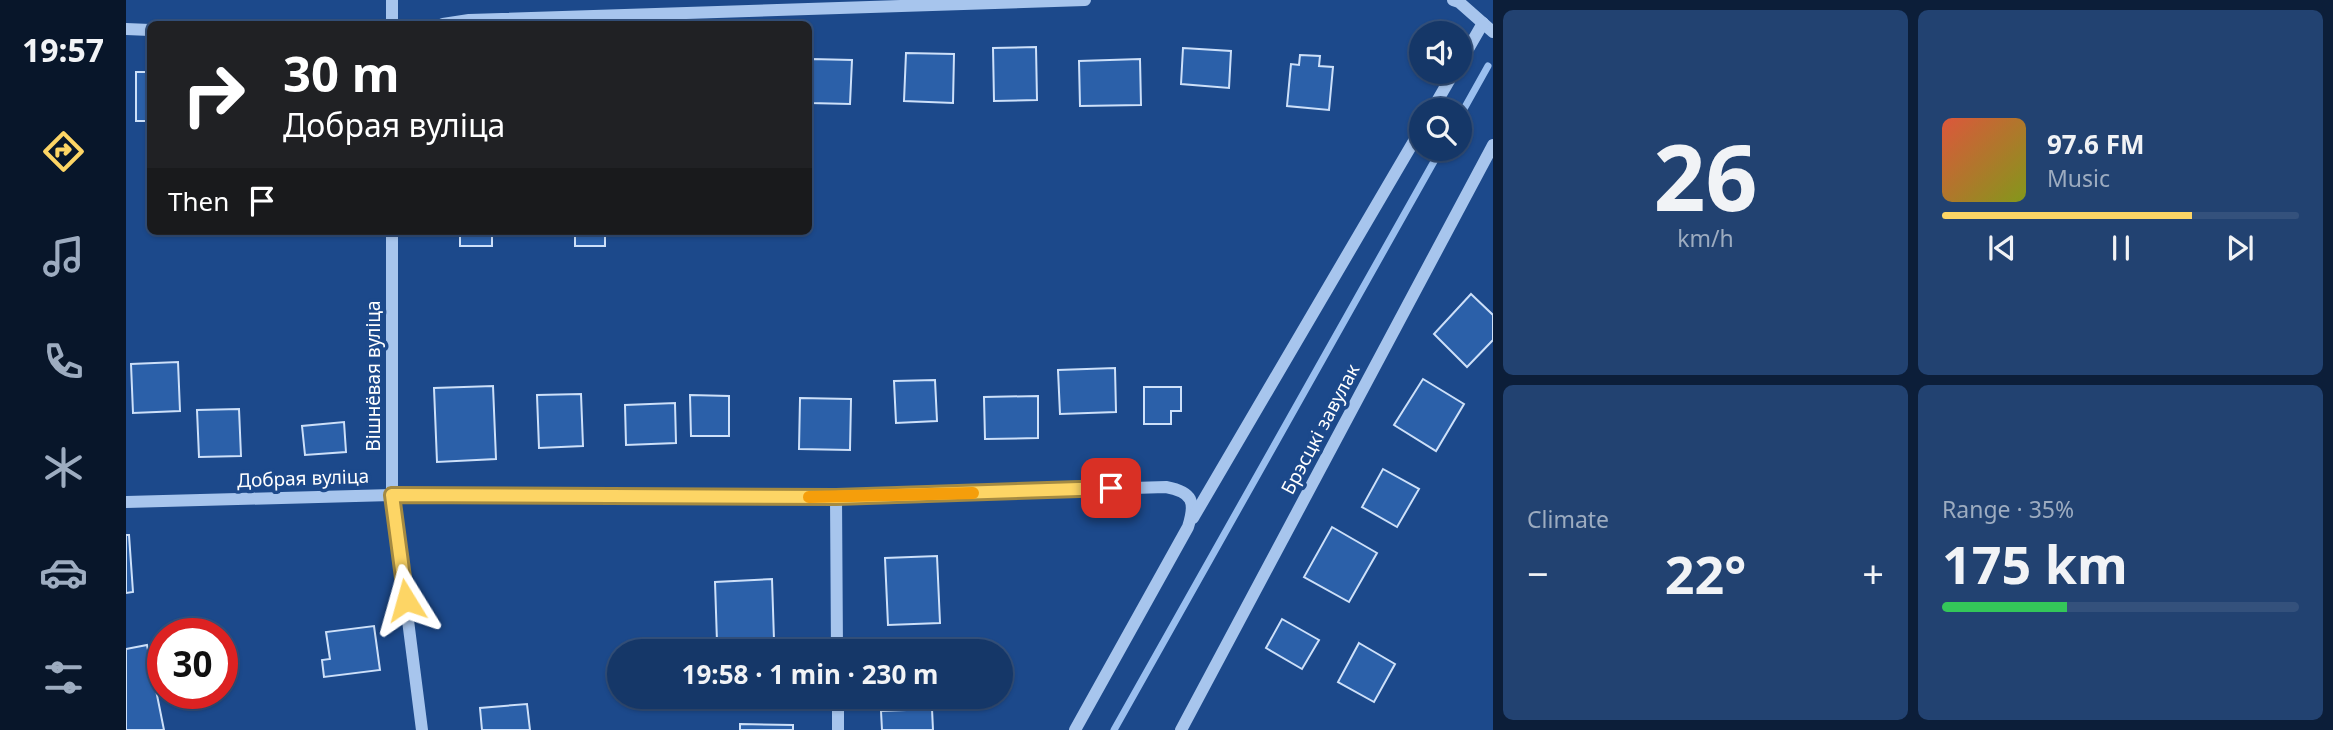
<!DOCTYPE html>
<meta charset="utf-8">
<style>
body{margin:0;font-family:"Noto Sans",sans-serif;background:#224271;color:#f1f3f6;height:100vh;display:flex;flex-direction:column;font-size:26px;white-space:nowrap}
*{box-sizing:border-box;margin:0}
p{font-size:23px;color:#9dacc0}
.icon{flex:none;width:38px;height:38px;fill:none;stroke:currentColor;stroke-width:2;stroke-linecap:round;stroke-linejoin:round}
.map{position:relative;flex:1;overflow:hidden}
.side{display:flex;flex-direction:column;gap:10px;padding:10px;background:#0c1e39;width:840px}
.side>*{flex:none}
.top-card{position:absolute;left:21px;top:21px;width:665px;height:214px;border-radius:10px;box-shadow:0 2px 5px #0004,0 0 0 2px #34517c;background:#202124;color:#fff;overflow:hidden}
.controls{position:absolute;left:1283px;top:21px;display:grid;gap:14px}
.controls a{display:grid;place-items:center;width:63px;height:63px;border-radius:50%;background:#153768;box-shadow:0 2px 5px #0004,0 0 0 2px #34517c;font-size:35px}
.speed{position:absolute;left:21px;top:618px;display:flex;gap:14px;font-size:35px;font-weight:700;text-align:center}
.speed>*{display:grid;place-content:center;width:91px;height:91px;border-radius:50%;background:#153768;box-shadow:0 2px 5px #0004,0 0 0 2px #34517c;line-height:1}
.speed .limit{border:10px solid #d22;background:#fff;color:#111}
.pin{position:absolute;display:grid;place-items:center;width:60px;height:60px;color:#fff;margin:-30px;border-radius:14px;box-shadow:0 4px 10px #0006}
.me{position:absolute;width:77px;margin:-38px;rotate:352deg;stroke-linejoin:round;filter:drop-shadow(0 0 5px #0008)}
.turn{display:flex;align-items:center;gap:24px;height:147px;padding:0 21px;font-size:32px}
.turn .icon{width:91px;height:91px;stroke-width:2.5}
.turn b{display:block;font-size:49px;line-height:60px}
.then{display:flex;align-items:center;height:66px;padding:0 21px;background:#0003;gap:14px;font-size:26px}
.big{font-size:52px;font-weight:700;line-height:1.1}
.side .card{flex:1;display:flex;flex-direction:column;justify-content:center;gap:10px;min-width:0;padding:0 24px;border-radius:10px;background:#224271}
.side .dial{align-items:center;gap:0}
.dial b{font-size:91px;line-height:1}
.song{display:flex;align-items:center;gap:21px}
.cover{width:84px;height:84px;border-radius:10px;background:linear-gradient(135deg,hsl(10 70% 55%),hsl(70 70% 35%))}
.played{height:7px;border-radius:4px;background:linear-gradient(90deg,#fdd565 70%,#34517c 70%)}
.keys{display:flex;justify-content:space-around;direction:ltr}
.heat{display:flex;justify-content:space-between;align-items:center;font-size:38px;direction:ltr}
.charge{height:10px;border-radius:5px;background:linear-gradient(90deg,#34c759 35%,#34517c 0)}
.side .tiles{flex:1;display:grid;gap:10px;grid-template-columns:repeat(2,1fr)}
.trip{position:absolute;left:481px;top:639px;width:406px;height:70px;border-radius:35px;background:#153768;box-shadow:0 2px 5px #0004,0 0 0 2px #34517c;font-weight:700;line-height:70px;text-align:center}
main{display:flex;flex:1;min-height:0}
.menu{display:flex;flex-direction:column;width:126px;justify-content:space-around;align-items:center;background:#08162a;color:#9dacc0}
.menu .icon{width:49px;height:49px}
.menu .on{color:#fdd565}
.menu b{font-size:32px;color:#f1f3f6}
.map>svg:first-child{display:block}
.lines{fill:none;stroke-linecap:round;stroke-linejoin:round}
.stream{stroke:#9abfef;stroke-width:7}
.building{fill:#2b60a9;stroke:#cde0f9;stroke-width:2}
.minor{stroke:#a7c5ed;stroke-width:12}
.route-casing{stroke:#a48a42;stroke-width:18}
.route{stroke:#fdd565;stroke-width:12}
.slow{stroke:#f59e0b;stroke-width:12}
.labels{text-anchor:middle;dominant-baseline:central;stroke-width:7;stroke-linejoin:round;paint-order:stroke}
.street-label{font-size:19px;fill:#fff;stroke:#1c498b}
</style>
<main>
<nav class="menu">
<b>19:57</b>
<svg class="icon on" aria-label="directions" viewBox="0 0 24 24"><path d="M12 3l9 9-9 9-9-9zM9 14v-3h6M13 9l2 2-2 2"/></svg>
<svg class="icon" aria-label="music" viewBox="0 0 24 24"><path d="M9 18V5l10-2v13"/><circle cx="6" cy="18" r="3"/><circle cx="16" cy="16" r="3"/></svg>
<svg class="icon" aria-label="phone" viewBox="0 0 24 24"><path d="M5 4h4l2 5-3 2q2 4 5 5l2-3 5 2v4C11 20 4 13 5 4z"/></svg>
<svg class="icon" aria-label="climate" viewBox="0 0 24 24"><path d="M12 3v18M4 7l16 10M4 17L20 7"/></svg>
<svg class="icon" aria-label="car" viewBox="0 0 24 24"><path d="M5 17H2v-5l4-1 3-4h7l3 4 3 1v5h-3M9 17h6M6 11h13"/><circle cx="7" cy="17" r="2"/><circle cx="17" cy="17" r="2"/></svg>
<svg class="icon" aria-label="filters" viewBox="0 0 24 24"><path d="M4 7h16M4 17h16"/><circle cx="9" cy="7" r="2"/><circle cx="15" cy="17" r="2"/></svg>
</nav>
<div class="map">
<svg width="1367" height="730" viewBox="0 0 1367 730">
<rect width="100%" height="100%" fill="#1c498b"/>
<g class="lines">
<!-- stream -->
<g class="stream">
<path d="M1334,116L1362,66"/>
<path d="M988,730L1315,149"/>
</g>
</g>
<!-- building -->
<g class="building">
<path d="M910,47L911,100L868,101L867,48Z"/>
<path d="M1057,48L1105,51L1103,88L1055,84Z"/>
<path d="M780,53L828,54L827,103L778,101Z"/>
<path d="M1174,55L1194,56L1193,66L1207,67L1203,110L1161,106L1165,64L1173,65Z"/>
<path d="M685,59L726,60L724,104L684,103Z"/>
<path d="M1014,59L1015,105L954,106L953,61Z"/>
<rect x="10" y="72" width="14" height="49"/>
<rect x="334" y="231" width="32" height="15"/>
<rect x="449" y="231" width="30" height="15"/>
<path d="M1345,294L1367,315V340L1341,367L1308,334Z"/>
<path d="M52,362L54,411L7,413L5,364Z"/>
<path d="M989,368L990,412L934,414L932,370Z"/>
<path d="M1297,379L1338,404L1310,451L1268,425Z"/>
<path d="M809,380L811,421L770,423L768,381Z"/>
<path d="M367,386L370,459L311,462L308,388Z"/>
<path d="M1018,387H1055V411H1045V424H1018Z"/>
<path d="M455,394L457,446L413,448L411,395Z"/>
<path d="M564,395L603,396V436H565Z"/>
<path d="M912,396V438L859,439L858,397Z"/>
<path d="M674,398L725,399L724,450L673,449Z"/>
<path d="M549,403L550,443L500,445L499,405Z"/>
<path d="M113,409L115,456L73,457L71,410Z"/>
<path d="M218,422L220,452L179,455L176,426Z"/>
<path d="M1257,469L1293,489L1271,527L1236,507Z"/>
<path d="M1206,527L1251,553L1223,602L1178,577Z"/>
<path d="M0,535H3L7,592L0,593Z"/>
<path d="M811,556L814,623L762,625L759,558Z"/>
<path d="M646,579L648,640L591,642L589,582Z"/>
<path d="M1156,619L1193,640L1176,669L1140,648Z"/>
<path d="M248,626L254,670L198,677L196,660L204,659L200,632Z"/>
<path d="M1233,643L1269,664L1248,702L1212,682Z"/>
<path d="M21,645L38,730H0V649Z"/>
<path d="M401,704L404,730H356L354,708Z"/>
<path d="M806,709L807,730H756L755,711Z"/>
<path d="M614,724L667,725V730H614Z"/>
</g>
<g class="lines">
<!-- minor -->
<g class="minor">
<path d="M1327,0L1333,2L1367,32"/>
<path d="M266,24V0"/>
<path d="M317,24L343,20L959,0"/>
<path d="M0,29L24,30"/>
<path d="M1334,63L1357,23"/>
<path d="M1306,110L1328,72"/>
<path d="M266,231V495L296,730"/>
<path d="M710,497L711,651"/>
<path d="M0,502L266,495L710,497L1040,487C1067,492 1070,502 1062,527L949,730"/>
<path d="M1067,518L1295,129"/>
<path d="M712,696V730"/>
<path d="M1055,730L1367,145"/>
</g>
</g>
<g class="lines">
<defs>
<path id="route" d="M280,600L266,495L710,497L985,488"/>
</defs>
<!-- route casing -->
<use href="#route" class="route-casing"/>
<!-- route -->
<use href="#route" class="route"/>
<!-- slow -->
<path class="slow" d="M683,497L847,493"/>
</g>
<g class="labels">
<!-- street labels -->
<g class="street-label">
<text transform="translate(247 376) rotate(-90)">Вішнёвая вуліца</text>
<text transform="translate(1194 429) rotate(-62)">Брэсцкі завулак</text>
<text transform="translate(177 478) rotate(-2)">Добрая вуліца</text>
</g>
</g>
</svg>
<div class="controls">
<a><svg class="icon" aria-label="sound" viewBox="0 0 24 24"><path d="M4 9h4l5-4v14l-5-4H4zM17 9q2 3 0 6"/></svg></a>
<a><svg class="icon" aria-label="search" viewBox="0 0 24 24"><circle cx="10" cy="10" r="6"/><path d="M15 15l6 6"/></svg></a>
</div>
<div class="speed"><div class="limit">30</div></div>
<div class="pin" style="left:985px;top:488px;background:#d93025"><svg class="icon" aria-label="arrive" viewBox="0 0 24 24"><path d="M6 21V4h12l-3 4 3 4H6"/></svg></div>
<svg class="me" style="left:280px;top:600px" viewBox="-20 -20 40 40"><path d="M0-17L14 15 0 8-14 15z" fill="#fdd565" stroke="#fff" stroke-width="4"/></svg>
<div class="trip">19:58 · 1 min · 230 m</div>
<div class="top-card">
<div class="turn"><svg class="icon" aria-label="right" viewBox="0 0 24 24"><path d="M7 20v-9h11M14 6l5 5-5 5"/></svg><div><b>30 m</b>Добрая вуліца</div></div>
<div class="then">Then<svg class="icon" aria-label="arrive" viewBox="0 0 24 24"><path d="M6 21V4h12l-3 4 3 4H6"/></svg></div>
</div>
</div>
<section class="side">
<div class="tiles">
<div class="card dial"><b>26</b><p>km/h</p></div>
<div class="card">
<div class="song"><i class="cover"></i><div><b>97.6 FM</b><p>Music</p></div></div>
<div class="played"></div>
<div class="keys"><svg class="icon" aria-label="previous" viewBox="0 0 24 24"><path d="M18 5L8 12l10 7zM5 5v14"/></svg><svg class="icon" aria-label="pause" viewBox="0 0 24 24"><path d="M8 5v14M16 5v14"/></svg><svg class="icon" aria-label="next" viewBox="0 0 24 24"><path d="M6 5l10 7-10 7zM19 5v14"/></svg></div>
</div>
<div class="card"><p>Climate</p>
<div class="heat"><a>−</a><b class="big">22°</b><a>+</a></div>
</div>
<div class="card"><p>Range · 35%</p><b class="big">175 km</b><div class="charge"></div></div>
</div>
</section>
</main>
